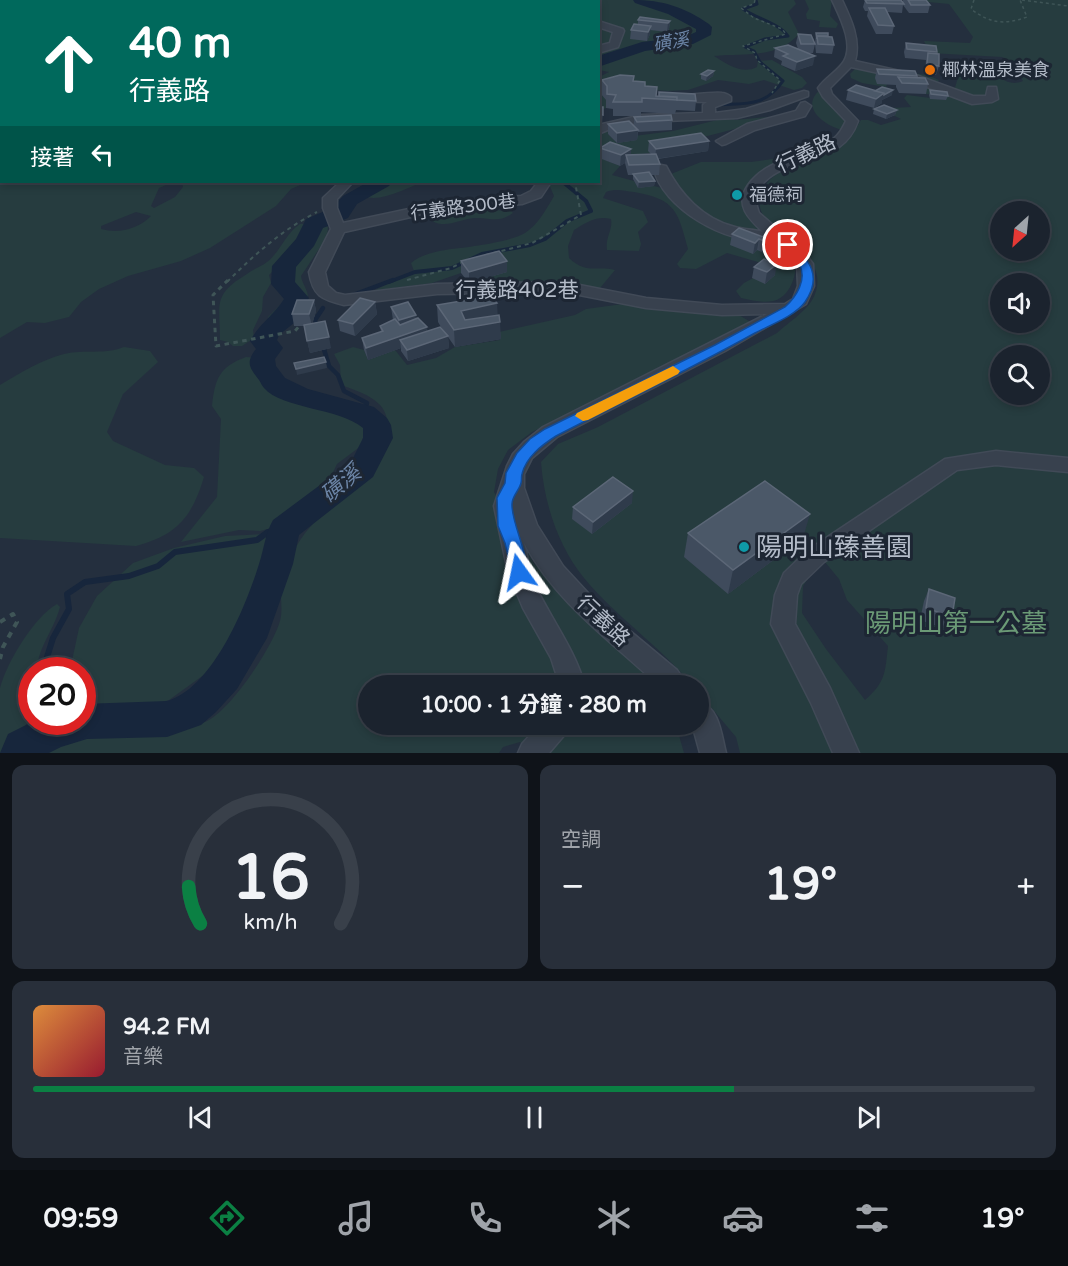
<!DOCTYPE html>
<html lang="zh-TW">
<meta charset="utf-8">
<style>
body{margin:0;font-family:"Varela Round","Noto Sans TC",sans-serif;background:#282f3a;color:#f1f3f6;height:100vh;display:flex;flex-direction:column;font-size:22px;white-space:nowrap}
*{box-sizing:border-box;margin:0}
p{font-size:20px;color:#a0a4aa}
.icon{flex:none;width:33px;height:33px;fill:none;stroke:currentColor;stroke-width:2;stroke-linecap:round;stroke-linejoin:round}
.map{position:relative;height:753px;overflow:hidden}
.details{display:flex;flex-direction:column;gap:12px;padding:12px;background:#0f1319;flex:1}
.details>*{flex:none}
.hud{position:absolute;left:0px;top:0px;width:600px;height:183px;box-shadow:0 3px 9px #0003,0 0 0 2px #39404a;background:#00695c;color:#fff;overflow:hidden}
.needle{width:39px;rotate:207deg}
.controls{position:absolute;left:990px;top:201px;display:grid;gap:12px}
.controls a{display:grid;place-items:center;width:60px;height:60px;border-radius:50%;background:#1b232e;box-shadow:0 3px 9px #0003,0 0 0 2px #39404a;font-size:30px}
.speed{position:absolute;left:18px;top:657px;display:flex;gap:12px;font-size:30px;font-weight:700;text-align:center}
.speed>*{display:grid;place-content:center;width:78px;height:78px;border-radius:50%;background:#1b232e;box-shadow:0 3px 9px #0003,0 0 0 2px #39404a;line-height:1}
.speed .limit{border:9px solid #d22;background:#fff;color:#111}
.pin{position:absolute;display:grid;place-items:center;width:51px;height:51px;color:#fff;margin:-26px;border:3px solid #fff;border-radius:50%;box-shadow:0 2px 6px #0007}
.me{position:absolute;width:66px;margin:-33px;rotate:348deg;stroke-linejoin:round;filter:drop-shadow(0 0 4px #0008)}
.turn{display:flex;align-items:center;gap:21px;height:126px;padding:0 30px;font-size:27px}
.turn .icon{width:78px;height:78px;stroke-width:2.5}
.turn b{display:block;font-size:42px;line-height:51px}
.then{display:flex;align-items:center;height:57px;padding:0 30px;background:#0003;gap:12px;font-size:22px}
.big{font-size:45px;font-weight:700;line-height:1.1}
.details .card{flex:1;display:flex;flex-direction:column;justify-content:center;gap:9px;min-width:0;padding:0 21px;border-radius:12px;background:#282f3a}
.details .dial{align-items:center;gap:0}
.dial svg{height:156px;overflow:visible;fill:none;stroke:#39404a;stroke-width:7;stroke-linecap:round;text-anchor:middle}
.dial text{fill:#f1f3f6;stroke:none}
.song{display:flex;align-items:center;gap:18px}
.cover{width:72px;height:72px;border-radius:9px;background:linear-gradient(135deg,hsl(30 70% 55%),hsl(350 70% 35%))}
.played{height:6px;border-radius:3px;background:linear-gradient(90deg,#0b8043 70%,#39404a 70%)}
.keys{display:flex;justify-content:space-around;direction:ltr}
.heat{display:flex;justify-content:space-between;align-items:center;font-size:33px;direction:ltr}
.details .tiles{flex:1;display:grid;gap:12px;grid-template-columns:1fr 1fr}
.card:last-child{grid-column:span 2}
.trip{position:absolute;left:358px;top:675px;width:351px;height:60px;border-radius:30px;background:#1b232e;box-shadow:0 3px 9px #0003,0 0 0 2px #39404a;font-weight:700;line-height:60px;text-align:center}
.menu{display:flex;height:96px;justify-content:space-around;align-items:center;background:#0b0e12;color:#a0a4aa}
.menu .icon{width:42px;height:42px}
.menu .active{color:#0b8043}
.menu b{font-size:27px;color:#f1f3f6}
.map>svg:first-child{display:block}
.green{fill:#263c3f;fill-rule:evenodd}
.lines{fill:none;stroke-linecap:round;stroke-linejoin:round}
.stream-far3{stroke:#17263c;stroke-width:3}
.stream-far2{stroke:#17263c;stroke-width:4}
.stream-far1{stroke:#17263c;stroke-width:4.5}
.stream{stroke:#17263c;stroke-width:6}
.river{fill:#17263c;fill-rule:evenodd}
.minor-casing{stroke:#414a57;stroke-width:3}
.path-far3{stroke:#3f5557;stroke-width:1.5;stroke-dasharray:3 3;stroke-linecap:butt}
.path-far2{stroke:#3f5557;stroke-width:2;stroke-dasharray:4 4;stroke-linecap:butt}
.path-far1{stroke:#3f5557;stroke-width:3;stroke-dasharray:4.5 4.5;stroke-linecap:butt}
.path{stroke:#3f5557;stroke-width:4;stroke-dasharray:6 6;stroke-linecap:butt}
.minor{fill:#38414e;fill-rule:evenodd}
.wall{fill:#3f4b5c}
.shaded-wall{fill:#2f3b4b}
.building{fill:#4b5868;stroke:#5c6777;stroke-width:1.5}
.route{fill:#1a73e8;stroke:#114b97;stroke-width:1.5}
.slow{fill:#f59e0b}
.food-dot{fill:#e8710a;stroke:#1d2633;stroke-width:2}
.culture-dot{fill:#0f9aa8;stroke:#1d2633;stroke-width:2}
.labels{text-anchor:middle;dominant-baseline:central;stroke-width:6;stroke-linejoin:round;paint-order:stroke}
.far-water-label{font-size:18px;font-style:italic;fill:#6d86a8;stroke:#1d2633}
.far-poi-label{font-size:18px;fill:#b4bcc9;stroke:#1d2633;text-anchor:start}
.far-street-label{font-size:18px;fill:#b4bcc9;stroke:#1d2633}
.street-label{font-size:21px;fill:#b4bcc9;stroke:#1d2633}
.water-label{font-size:22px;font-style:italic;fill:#6d86a8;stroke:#1d2633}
.near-poi-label{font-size:26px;fill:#b4bcc9;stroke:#1d2633;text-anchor:start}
.near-park-label{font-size:26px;fill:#6b9a76;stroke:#1d2633}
</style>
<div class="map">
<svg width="1068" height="753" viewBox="0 0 1068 753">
<rect width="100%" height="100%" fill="#242f3e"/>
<!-- green -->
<g class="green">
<path d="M393,0H794L796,4L788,12L799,34C777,59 744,53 714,56C727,64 742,75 757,67L758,61L772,60L802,77L807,83L802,88L794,90L764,80L749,84L718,80L688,90L668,91L603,86L600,90L606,100V108L599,111V77L609,72L599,70L598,2Z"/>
<path d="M805,0H832L830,16L838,24L836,28L819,27L820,21L807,19L806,14L809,9Z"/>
<path d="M908,0H1068V753H740L736,737L699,693V686L692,685C660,646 616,617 584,578C558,546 544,503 541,462L558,444L598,427L777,333C789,322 810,309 815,294C832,249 756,233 760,202C764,163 811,166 838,148C848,142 855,130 861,120H868L881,125L901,119L887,112L891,108L911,107L904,98L907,95L946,100L945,96L926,94L912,80L887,84L886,87L862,83L851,78L850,74L858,66L927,75L939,80L931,89L944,94L954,91L961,67L967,64H980L991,67C999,78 1009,87 1023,81L1011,61L1002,57L930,53L924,41L970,43L973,37L949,4ZM1000,212H1040V250H1000ZM1000,284H1040V322H1000ZM1000,356H1040V394H1000ZM825,562L839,579L847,600L888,646C885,672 886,682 865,700L826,649L802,613L803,586L813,571Z"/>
<path d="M820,90L849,125L842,130C825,126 799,107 820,90Z"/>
<path d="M768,117L770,120L649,151L650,153L600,158L620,166L612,175L634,181L638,187L654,186L666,189L679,187L671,180V174L701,162H751L779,158L784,160C757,174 724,198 757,227C767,236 782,242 789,253C796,264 797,271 792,283C782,307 763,303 741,298L736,291L744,283L773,267L772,262H758L727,253L696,269L680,268L677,264L688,249C678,212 676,199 634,192C624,191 616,188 606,192L603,198L643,211L648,222L638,232L641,244L639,251L607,250C605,238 613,230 611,219C597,215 585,223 574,230L568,246L569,258C587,275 597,265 615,270L600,288L563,285L548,281L530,284L473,282L461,273L432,283L373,291L414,271L411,263C421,254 439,251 451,249C469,247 510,242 525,233C538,225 547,208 554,196L548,182H598V132H608V134L617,143L634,136L673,131L725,118H733L735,120Z"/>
<path d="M0,126L2,182H173L159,188L151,206L154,208L175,197L183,187L182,182H175H307L291,189L276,206L210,248L181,261L128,276L99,289L81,302L69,317L45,323L27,322L0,338ZM136,212L151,216C138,229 119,234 101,229V226Z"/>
<path d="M380,182H423C408,187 377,205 363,195Z"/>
<path d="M478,209L511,211L513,213C498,224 490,217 475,218C459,219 447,229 432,221L438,217Z"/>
<path d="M300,224H305L299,246L317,229L326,226L328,227L327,237L301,276C302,284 309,291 308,299C308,304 304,307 301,311C293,323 285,333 270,324L268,317L283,302L286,294L282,287L280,264L269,275L271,283L263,297L262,311L253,330L254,338L242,346H233L228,342L220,340C220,304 212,295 247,274C253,269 261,267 267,262C281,251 285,234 300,224Z"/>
<path d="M623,304L728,313L739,315L752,323L532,432L508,450L498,469L494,492L534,564L657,685L369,686V724L676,725L684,753H531L520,742L503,747L499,753H35C67,723 114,723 156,726C172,727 189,729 205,722C230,712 273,646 280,621C284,606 278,589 282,575C284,567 290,558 294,551C309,520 338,503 362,478C367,473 374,468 378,462C383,453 386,437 387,427C390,400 360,392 341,385L340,365L334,354L353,347L364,350L368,360L395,350L407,365L436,358L455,347L500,340L499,332L575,315L586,309Z"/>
<path d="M124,347L150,351L158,362L123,394L107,432L113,441L165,465L194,468L204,477C192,517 177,535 136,546L0,538V385C20,373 41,360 64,354C85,349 104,355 124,347Z"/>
<path d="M246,357L258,358C267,366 267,378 273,389L363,419L365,430L361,446L337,464L324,491L298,504L272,528L260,531L239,530L181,542L217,497L221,419L212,406C215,379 219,367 246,357Z"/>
<path d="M266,534L272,539L267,558L237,636L212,669L169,700L138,709L109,706L83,707L82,670H70L79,628L97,596L133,563L174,548L225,536Z"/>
<path d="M57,604L60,607C54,630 38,647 37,670H32L31,717L9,751L0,753C0,736 0,702 0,688C7,662 34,617 57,604Z"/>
</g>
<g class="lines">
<!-- stream-far3 -->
<path class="stream-far3" d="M717,105C746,103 765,107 783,81L760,62L754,51L745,47L765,39L788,36C779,23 757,19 743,9L757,4L756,0"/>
<!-- stream-far2 -->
<path class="stream-far2" d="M389,282L415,272L452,268L482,254L530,245L545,239L567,221L591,211L586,201L563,182"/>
<!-- stream-far1 -->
<g class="stream-far1">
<path d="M353,295L393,280"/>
<path d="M317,327L315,320L323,308"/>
<path d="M323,346L329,366L338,375L344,391L367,403L364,414"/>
</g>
<!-- stream -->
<g class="stream">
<path d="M43,670L53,638L69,609L67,594L85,582L129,576L158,566L175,552L257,540L268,532L284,529"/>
<path d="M22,747L38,722"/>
</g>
<!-- river -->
<g class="river">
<path d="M633,0C663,0 684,7 709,24L712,27L711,35L693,44L645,51L598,67V56L642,42L685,37L696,32V29L668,14L635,3Z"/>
<path d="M368,182H392L389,186L357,204L348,218L323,228L314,246L296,267L295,282L309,298L294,323L279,335L277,340L283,348L275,359L276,366L285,378L308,389L374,407L387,418L391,425L393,438L373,477L299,535L293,564L267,638L237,689L216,712L201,725L167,737L87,739L61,747L49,753H0L8,734L32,722H82V704L167,701C213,688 246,606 259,564C264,549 265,534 273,520L351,462L363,438V428C340,408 282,409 264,388C262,386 261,383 259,380C250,368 245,363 256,349L250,341C259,324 274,315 284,299L271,284L272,266L296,239L306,219L332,208L343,196Z"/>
</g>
<defs>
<g id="minor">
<path d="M320,0H337L338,2H321Z"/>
<path d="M832,0H842C851,19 861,40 855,61L913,74L973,96H986L988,87H996L998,99L992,102L972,104L906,79L851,67L830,88L832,94L858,121C854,132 849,140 839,147C815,161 741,170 759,213L804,252L813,264L814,286L806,304L725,351L557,437L532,458L524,474V488L537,525L563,566L601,607L677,670L688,686H659C610,640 557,604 524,543C528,559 530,574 537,589C553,622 575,650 585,686H560L551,658L523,608L508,572L494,506L507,466L513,454L524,442L543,427L767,314L722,315L646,308L564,292L437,294L344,305C321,299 313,296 309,272L331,229L323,208V198L340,182H353L337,199V208L343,223L442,202L521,196L531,191L538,182H551L541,197L522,204L442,210L344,232L325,272L328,286L336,293L345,295L437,284L564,282L646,298L722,305L785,304L793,299L798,286L797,264L765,233L764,238C728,247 661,206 654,169L661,165L666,166C680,194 703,219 735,227C744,230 754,229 763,232C749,219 734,205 748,185C769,156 805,159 832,140C839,135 842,129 846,121L823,97L818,88C825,78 835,73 842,64C856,47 840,17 832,0Z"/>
<path d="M598,21L623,29L624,31L618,47L598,53V46L610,43L613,32L598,27Z"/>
<path d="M804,91L808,92V96L770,110L737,118L642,122L615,127L598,134V125L642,115L703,113V105L707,102L668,101L666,99C669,96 715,92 722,93C724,93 729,95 731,97V101L715,107V113L746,109Z"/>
<path d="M805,102L811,106L805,116L755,130L726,144L722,145L716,141L747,124L796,111L801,103Z"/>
<rect x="0" y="127" width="2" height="8"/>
<path d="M996,451L1068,458V472L996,465L957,470L824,562L801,584L797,595L795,624L830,688L859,753H833L811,703L771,624L775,595L784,573L808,550L945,459Z"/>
<path d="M699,701C720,709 721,734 726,753H700L692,724H699Z"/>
<path d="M540,724H571L567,732L549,753H518L522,744Z"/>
</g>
</defs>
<!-- minor casing -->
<use href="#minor" class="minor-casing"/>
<!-- path-far3 -->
<g class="path-far3">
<path d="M755,0L754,4L741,8L754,18L782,29L786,34L743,46L755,53L757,60L780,80L772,93"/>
<path d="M974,0L971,9C991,24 1004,25 1027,17L1020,0"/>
<path d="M1022,0L1068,6"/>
<path d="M67,2L72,0"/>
<path d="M228,2L235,0"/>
<path d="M501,2L504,0"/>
</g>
<!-- path-far2 -->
<g class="path-far2">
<path d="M486,255L532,243L581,215L575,182"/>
<path d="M407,280L451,268L463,262"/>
<path d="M227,282C255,254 282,230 317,212"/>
</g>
<!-- path-far1 -->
<path class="path-far1" d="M228,280L213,295L216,346L295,331L301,324"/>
<!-- path -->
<path class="path" d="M0,622L13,614L17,622L3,647L0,659"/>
<!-- minor -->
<use href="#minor" class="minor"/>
</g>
<!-- wall -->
<g class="wall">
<path d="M865,0H901L903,2V0H926L930,5L928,13H909L903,5L902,13L887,12L894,26L892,34H876L867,16L868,11H865L863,7Z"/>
<path d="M638,20L670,21L669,29L667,32L650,30V34L647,41L630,39L631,30L638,25Z"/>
<path d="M816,33L834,45L832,54L816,53L815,44Z"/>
<path d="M798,34L815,44L813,53H808L813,65L795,71L781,65L782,61L774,57L775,48L798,49L796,43Z"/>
<path d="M906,43L937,52L939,66L936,75L925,74L926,60L905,58L904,52Z"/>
<path d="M877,69L917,76V78L928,84L926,94L899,93L896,87V85L877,84L875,78Z"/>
<path d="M714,71L713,76L706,81L701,79V74Z"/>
<path d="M602,80L633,81L645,86L656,96H659V92L696,101L695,111L676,110L675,114L641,112V116H613V109L606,108V100L601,94Z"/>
<path d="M848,90L892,95L882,100V103L874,108L846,100Z"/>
<path d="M930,90L948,96L946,100L930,99L929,95Z"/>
<path d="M598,107H603L602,124H598Z"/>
<path d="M874,109L897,110L895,115L886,119L873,114Z"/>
<path d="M634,117L672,120V130L638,132L637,140L617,143L608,134V124L634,126Z"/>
<path d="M649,141H709L708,151L658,159L660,164L659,175H651L655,181L654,186L638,188L633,179V175H628L625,163L620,166L599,158L600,148L631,149V154H651L648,151Z"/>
<path d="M767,233L782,250L774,257L757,250L753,254L730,245L732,234L763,237Z"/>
<path d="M461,261H507V272L469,283L461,273Z"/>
<path d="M754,267L775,275L765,284L752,278Z"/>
<path d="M314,300L316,311L312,324L331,348L310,353L304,326H294L292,314Z"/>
<path d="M375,302L377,314L355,336L340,331L338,320Z"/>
<path d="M437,305L498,315L501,339L455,347L448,337L449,348L408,361L401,351V348L368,360L364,350L362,338L381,332L380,326L393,320L391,307L417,318L427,331L444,332L438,322Z"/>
<path d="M632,503L592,534L572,519L573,507Z"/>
<path d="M688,533L803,538L728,594L684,557Z"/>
<path d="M929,589L952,617L946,629L920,620L924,601Z"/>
</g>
<!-- shaded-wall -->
<g class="shaded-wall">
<path d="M670,21L669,29L667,32L668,23Z"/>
<path d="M651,26L650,34L647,41L648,32Z"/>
<path d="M815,56L813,65L795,71L797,62Z"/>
<path d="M714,71L713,76L706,81L707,76Z"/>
<path d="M0,89H2V105L0,106Z"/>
<path d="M893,90L892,95L882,100V103L874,108L876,99L884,93Z"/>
<path d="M897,110L895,115L886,119L887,114Z"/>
<path d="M638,130L637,140L617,143V133Z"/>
<path d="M709,141L708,151L655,159L656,149Z"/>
<path d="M631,149V159L626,155L625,163L620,166L621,155Z"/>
<path d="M655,181L654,186L638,188L639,182Z"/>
<path d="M759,239L757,250L753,254L755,243Z"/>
<path d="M784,239L782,250L774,257L776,246Z"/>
<path d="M507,261V272L469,283V272Z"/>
<path d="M777,264L775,275L765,284L767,272Z"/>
<path d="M314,300L316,311L312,326L309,314Z"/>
<path d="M375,302L377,314L355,336L353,324Z"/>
<path d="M497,303L498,320L462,328L461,311Z"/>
<path d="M416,315L418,327L401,332L399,320Z"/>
<path d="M500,322L501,339L455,347L454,330Z"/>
<path d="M427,327L428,338L400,340L401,348L368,360L366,348Z"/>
<path d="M448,336L449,348L408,361L407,350Z"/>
<path d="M329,337L331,348L310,353L307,341Z"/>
<path d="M326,362L327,368L297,375L296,369Z"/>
<path d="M633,491L632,503L592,534L593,522Z"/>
<path d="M810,514L803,538L728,594L733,570Z"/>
</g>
<!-- building -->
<g class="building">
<path d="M865,0H901L904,4L867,3Z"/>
<path d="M908,0H926L930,5H911Z"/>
<path d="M869,8H885L894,26L878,25Z"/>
<path d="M640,17L670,21L668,23L638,20Z"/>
<path d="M634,24L651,26L648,32L631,30Z"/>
<path d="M816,33H828V36H817V39Z"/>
<path d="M798,34L811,35L815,44H801Z"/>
<path d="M817,36L832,37L834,45L818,44Z"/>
<path d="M906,43L936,46L937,52L907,49Z"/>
<path d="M788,45L815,56L797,62L783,56L788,54L775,48Z"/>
<path d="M928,53L939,54V66L927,64Z"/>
<path d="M877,69L915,71L917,76L879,74Z"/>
<path d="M708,70L714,71L707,76L701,74Z"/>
<path d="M620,75L634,76L633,81L645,82V86L657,87L656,96L677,97V100L642,98V102H613L616,95L607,94V86L602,80Z"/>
<path d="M898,77L925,78L928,84L902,83Z"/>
<path d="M0,79L2,80V89H0Z"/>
<path d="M856,85L884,93L876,99L848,90Z"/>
<path d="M882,87L893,90L884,95V93L875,91Z"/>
<path d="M930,90L947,92L948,96L931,94Z"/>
<path d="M659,92L695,94L696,101L677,100V97L659,96Z"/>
<path d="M884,105L897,110L887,114L874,109Z"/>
<path d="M598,107H603V115L598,114Z"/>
<path d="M671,115L672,120L637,122L634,117Z"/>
<path d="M629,121L638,130L617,133L608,124Z"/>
<path d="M701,133L709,141L656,149L649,141Z"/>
<path d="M610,142L631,149L621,155L600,148Z"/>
<path d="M656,154L660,164L629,165L626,155Z"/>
<path d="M649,172L655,181L639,182L633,174Z"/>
<path d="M739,228L763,237L767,233L784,239L776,246L759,239L755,243L732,234Z"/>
<path d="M499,251L507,261L469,272L461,261Z"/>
<path d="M764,259L777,264L767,272L754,267Z"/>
<path d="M491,296L497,303L461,311L465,320L499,315L500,322L454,330L437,305Z"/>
<path d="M360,298L375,302L353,324L338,320Z"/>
<path d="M297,300H314L309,314H292Z"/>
<path d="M408,302L416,315L399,320L391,307Z"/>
<path d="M418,318L427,327L366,348L362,338L383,331L380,326L395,319L400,325Z"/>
<path d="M325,321L329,337L307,341L304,325Z"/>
<path d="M440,327L448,336L407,350L400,340Z"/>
<path d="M324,357L326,362L296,369L294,363Z"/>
<path d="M613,477L633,491L593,522L573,507Z"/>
<path d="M765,481L810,514L733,570L688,533Z"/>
<path d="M929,589L955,598L952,617L926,608Z"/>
</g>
<!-- route -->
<path class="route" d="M788,242L792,243C809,261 823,276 805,302C795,316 770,325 755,333C690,369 622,402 556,436C542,445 526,457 522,474C521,477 522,480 521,483C519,491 512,496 512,504C511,524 533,562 525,577L519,579L513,577L505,543L498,526L497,498L505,483L506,473L517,453L530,439L545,429L715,345L785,307C796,297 808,279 799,264C794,257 787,252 782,245Z"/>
<!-- slow -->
<path class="slow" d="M673,366L680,371L678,374L588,420L583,421L575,416L577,413Z"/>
<!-- markers -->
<circle class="food-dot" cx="930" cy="70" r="6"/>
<g class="culture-dot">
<circle cx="737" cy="195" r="6"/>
<circle cx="744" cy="547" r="6"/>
</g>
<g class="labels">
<!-- far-water labels -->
<g class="far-water-label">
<text transform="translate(671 42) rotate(-10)">磺溪</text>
</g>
<!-- far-poi labels -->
<g class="far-poi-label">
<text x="942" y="70">椰林溫泉美食</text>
<text x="749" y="195">福德祠</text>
</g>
<!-- far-street labels -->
<g class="far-street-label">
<text transform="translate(463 207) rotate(-7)">行義路300巷</text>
</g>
<!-- street labels -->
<g class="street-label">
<text transform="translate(806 154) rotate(-25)">行義路</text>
<text x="517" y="290">行義路402巷</text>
<text transform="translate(603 621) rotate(43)">行義路</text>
</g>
<!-- water labels -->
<g class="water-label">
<text transform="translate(341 484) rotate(-40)">磺溪</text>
</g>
<!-- near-poi labels -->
<g class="near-poi-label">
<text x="756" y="547">陽明山臻善園</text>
</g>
<!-- near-park labels -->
<g class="near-park-label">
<text x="956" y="623">陽明山第一公墓</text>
</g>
</g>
</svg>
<div class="controls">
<a><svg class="needle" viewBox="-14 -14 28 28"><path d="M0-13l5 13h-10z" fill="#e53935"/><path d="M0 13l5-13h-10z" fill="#a0a4aa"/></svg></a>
<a><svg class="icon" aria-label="sound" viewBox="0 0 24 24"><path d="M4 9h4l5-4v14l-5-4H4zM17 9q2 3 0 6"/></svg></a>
<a><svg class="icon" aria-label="search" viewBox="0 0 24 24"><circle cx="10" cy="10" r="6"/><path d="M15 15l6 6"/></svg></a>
</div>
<div class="speed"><div class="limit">20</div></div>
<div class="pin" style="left:788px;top:245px;background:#d93025"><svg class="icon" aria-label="arrive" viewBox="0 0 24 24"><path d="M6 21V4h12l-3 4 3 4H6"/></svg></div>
<svg class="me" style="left:519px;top:572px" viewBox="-20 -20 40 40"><path d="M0-17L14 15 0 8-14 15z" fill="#1a73e8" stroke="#fff" stroke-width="4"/></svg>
<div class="trip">10:00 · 1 分鐘 · 280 m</div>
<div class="hud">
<div class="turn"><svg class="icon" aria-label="ahead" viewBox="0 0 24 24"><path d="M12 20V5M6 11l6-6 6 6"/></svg><div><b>40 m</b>行義路</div></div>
<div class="then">接著<svg class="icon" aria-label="left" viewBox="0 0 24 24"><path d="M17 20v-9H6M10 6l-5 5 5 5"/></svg></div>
</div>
</div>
<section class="details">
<div class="tiles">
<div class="card dial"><svg viewBox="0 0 100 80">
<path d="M14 69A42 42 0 1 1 86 69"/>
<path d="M14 69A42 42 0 0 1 8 50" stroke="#0b8043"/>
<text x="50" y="56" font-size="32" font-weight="700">16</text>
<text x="50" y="72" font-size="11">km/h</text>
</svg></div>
<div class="card"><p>空調</p>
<div class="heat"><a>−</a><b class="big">19°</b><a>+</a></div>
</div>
<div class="card">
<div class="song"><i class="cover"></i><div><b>94.2 FM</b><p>音樂</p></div></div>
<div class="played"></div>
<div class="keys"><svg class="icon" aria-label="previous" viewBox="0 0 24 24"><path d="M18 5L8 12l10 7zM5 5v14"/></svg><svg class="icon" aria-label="pause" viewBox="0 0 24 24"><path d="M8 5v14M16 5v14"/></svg><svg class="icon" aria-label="next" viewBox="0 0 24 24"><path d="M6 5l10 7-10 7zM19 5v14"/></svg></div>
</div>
</div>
</section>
<nav class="menu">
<b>09:59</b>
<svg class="icon active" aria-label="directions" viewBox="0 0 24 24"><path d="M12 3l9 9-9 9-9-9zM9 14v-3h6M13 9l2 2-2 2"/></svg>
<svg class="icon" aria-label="music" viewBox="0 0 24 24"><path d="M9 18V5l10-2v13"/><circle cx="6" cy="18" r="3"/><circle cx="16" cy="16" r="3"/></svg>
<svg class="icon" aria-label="phone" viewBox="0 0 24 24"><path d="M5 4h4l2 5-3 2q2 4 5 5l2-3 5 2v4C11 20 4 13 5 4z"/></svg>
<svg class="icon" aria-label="climate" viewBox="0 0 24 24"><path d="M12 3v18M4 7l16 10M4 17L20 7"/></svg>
<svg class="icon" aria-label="car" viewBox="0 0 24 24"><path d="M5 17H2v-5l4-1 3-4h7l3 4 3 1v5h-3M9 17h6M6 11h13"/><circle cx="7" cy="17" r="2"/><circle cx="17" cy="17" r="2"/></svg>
<svg class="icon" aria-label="filters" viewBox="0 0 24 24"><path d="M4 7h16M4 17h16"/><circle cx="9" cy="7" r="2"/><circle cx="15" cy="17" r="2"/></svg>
<b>19°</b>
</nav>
